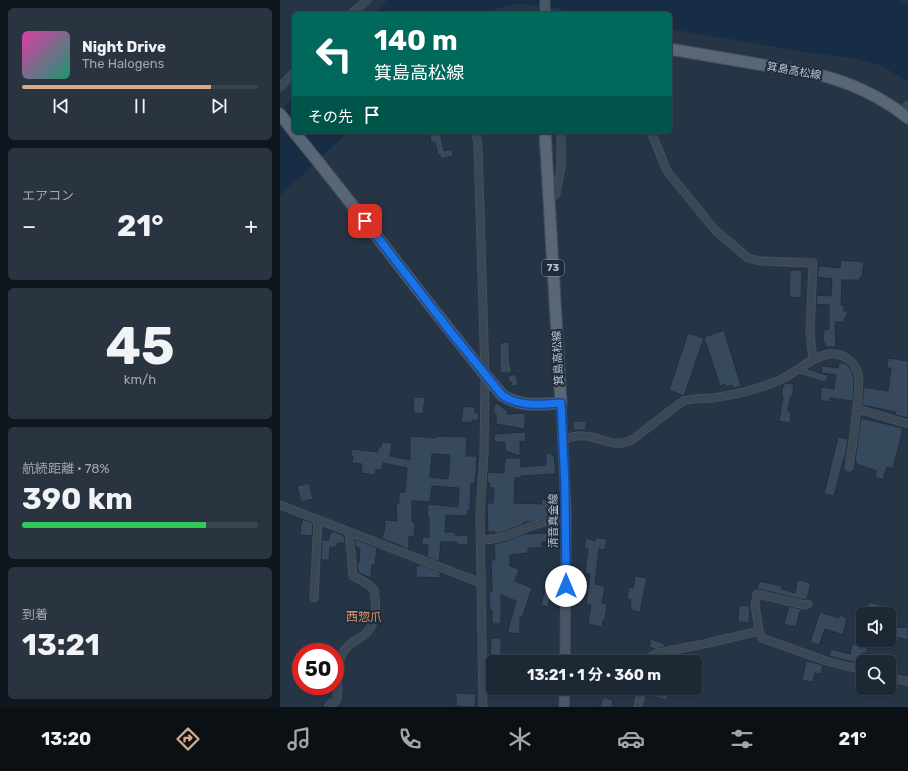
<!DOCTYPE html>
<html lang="ja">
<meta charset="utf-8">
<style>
body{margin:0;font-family:Rubik,"Noto Sans JP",sans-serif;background:#293440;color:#f1f3f6;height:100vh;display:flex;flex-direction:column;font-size:15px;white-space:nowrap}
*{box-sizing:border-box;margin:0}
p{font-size:13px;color:#a0a6ac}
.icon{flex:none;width:22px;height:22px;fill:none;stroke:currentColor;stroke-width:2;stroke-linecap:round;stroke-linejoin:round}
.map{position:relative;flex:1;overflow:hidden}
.sheet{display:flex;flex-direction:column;gap:8px;padding:8px;background:#0f161d;width:280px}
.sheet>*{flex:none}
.hud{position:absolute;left:12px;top:12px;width:380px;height:122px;border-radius:6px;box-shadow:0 1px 3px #0004,0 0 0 1px #3a444f;background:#00695c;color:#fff;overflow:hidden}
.controls{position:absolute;left:576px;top:607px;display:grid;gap:8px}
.controls a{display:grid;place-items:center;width:40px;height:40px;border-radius:6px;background:#1c2834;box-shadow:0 1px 3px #0004,0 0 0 1px #3a444f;font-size:20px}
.speed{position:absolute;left:12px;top:643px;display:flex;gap:8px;font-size:20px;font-weight:700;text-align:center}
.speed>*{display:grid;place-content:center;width:52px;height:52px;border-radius:50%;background:#1c2834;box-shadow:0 1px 3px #0004,0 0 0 1px #3a444f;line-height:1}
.speed .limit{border:6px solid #d22;background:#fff;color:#111}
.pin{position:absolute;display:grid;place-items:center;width:34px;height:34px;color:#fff;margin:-17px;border-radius:8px;box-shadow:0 2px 6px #0006}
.me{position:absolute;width:44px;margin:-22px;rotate:0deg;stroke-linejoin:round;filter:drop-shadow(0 0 3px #0008)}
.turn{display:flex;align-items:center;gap:14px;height:84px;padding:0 16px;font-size:18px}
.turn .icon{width:52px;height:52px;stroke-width:2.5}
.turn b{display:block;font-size:28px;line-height:34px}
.then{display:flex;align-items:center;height:38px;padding:0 16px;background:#0003;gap:8px;font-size:15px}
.big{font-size:30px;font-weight:700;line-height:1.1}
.sheet .card{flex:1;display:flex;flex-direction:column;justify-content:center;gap:6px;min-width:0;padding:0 14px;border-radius:6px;background:#293440}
.sheet .dial{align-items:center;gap:0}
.dial b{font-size:52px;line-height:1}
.song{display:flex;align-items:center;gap:12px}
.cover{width:48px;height:48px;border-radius:6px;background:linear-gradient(135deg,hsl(320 70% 55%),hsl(160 70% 35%))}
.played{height:4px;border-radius:2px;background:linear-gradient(90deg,#d6ab8b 80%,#3a444f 80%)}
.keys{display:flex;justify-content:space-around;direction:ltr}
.heat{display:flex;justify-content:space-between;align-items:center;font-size:22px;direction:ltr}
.charge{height:6px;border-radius:3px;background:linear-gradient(90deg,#34c759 78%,#3a444f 0)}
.trip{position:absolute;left:206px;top:655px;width:216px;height:40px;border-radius:6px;background:#1c2834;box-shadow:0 1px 3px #0004,0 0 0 1px #3a444f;font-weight:700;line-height:40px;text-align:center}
.dock{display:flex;height:64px;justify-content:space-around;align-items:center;background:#0b1015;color:#a0a6ac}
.dock .icon{width:28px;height:28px}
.dock .current{color:#d6ab8b}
.dock b{font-size:18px;color:#f1f3f6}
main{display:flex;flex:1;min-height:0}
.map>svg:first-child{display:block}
.water{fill:#172d45}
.building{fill:#37495c;stroke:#212e3c;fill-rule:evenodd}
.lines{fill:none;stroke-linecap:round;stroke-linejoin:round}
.service-casing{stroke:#44505e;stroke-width:5.5}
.minor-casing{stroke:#44505e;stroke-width:9}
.secondary-casing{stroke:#44505e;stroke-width:11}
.primary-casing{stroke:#44505e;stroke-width:13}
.service{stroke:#3a4755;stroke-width:3.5}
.minor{stroke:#3a4755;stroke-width:7}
.secondary{stroke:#485668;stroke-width:9}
.primary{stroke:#596675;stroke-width:11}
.route-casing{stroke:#114b97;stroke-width:10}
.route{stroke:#1a73e8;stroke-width:7}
.labels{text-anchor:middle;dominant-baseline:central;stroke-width:4;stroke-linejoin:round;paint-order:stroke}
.shield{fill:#1f2c3b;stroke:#8a95a2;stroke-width:1}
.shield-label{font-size:10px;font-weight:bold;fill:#b8c2ce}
.street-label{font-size:11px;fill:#b8c2ce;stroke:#1f2c3b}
.neighbourhood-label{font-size:12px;fill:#de9264;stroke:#1f2c3b}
</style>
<main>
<section class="sheet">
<div class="card">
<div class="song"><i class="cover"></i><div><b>Night Drive</b><p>The Halogens</p></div></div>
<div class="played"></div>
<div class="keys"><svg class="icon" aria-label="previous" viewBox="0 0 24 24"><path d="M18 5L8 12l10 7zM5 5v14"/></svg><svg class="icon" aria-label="pause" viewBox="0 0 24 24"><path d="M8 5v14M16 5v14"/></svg><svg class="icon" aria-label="next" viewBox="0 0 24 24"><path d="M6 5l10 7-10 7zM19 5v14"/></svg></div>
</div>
<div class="card"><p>エアコン</p>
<div class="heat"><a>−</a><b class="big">21°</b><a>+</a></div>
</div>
<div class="card dial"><b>45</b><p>km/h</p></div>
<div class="card"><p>航続距離 · 78%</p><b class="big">390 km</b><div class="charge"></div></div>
<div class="card"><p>到着</p><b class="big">13:21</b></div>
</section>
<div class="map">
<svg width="628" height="707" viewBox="0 0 628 707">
<rect width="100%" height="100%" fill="#263546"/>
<!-- water -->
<g class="water">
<path d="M107,0H618L628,4V82L602,66L578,59L539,54L390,29V14H293L286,10L241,3L227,6L202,14H94Z"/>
<path d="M14,97V132H68L0,196V111Z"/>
</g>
<!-- building -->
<g class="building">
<path d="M150,132H160L164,151L172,149L173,156L161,159L160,155L158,156L155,142L151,143Z"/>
<path d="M561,260L584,262L582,277H580V280H562L561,305H564V311H567L566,318H564V322H555L556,347H545V343H543L544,329H549V305L536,304L537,295L551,296L552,279L537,277L538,270H539V266L560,268Z"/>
<path d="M510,270H522L521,298L509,297Z"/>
<path d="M444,330L461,386L453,388L452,385L446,387L445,384L440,386L424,337Z"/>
<path d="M408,333L424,338L404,396L389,390Z"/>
<path d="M229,342L230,366H231V373H220V343Z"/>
<path d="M608,358L628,361V418L615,415L616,412L582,405L584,387L608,391L611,368H607Z"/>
<path d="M559,363H565L572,371L574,380L573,402L572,401L550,398L549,402L540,400L541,387L554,389L556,375L541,373L542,366L558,368Z"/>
<path d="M236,374L238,385L232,386L231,382H229L228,376Z"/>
<path d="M504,383L514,384L512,397H510L508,411H510V413L511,414L510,423L499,421L503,396H501L503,386H504Z"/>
<path d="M134,397H145L143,414L133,413Z"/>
<path d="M217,403L227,411V414L245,413V429L216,424V415H214V406Z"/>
<path d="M183,406L193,407L195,409V412L199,413L198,421L192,420V423L181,422Z"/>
<path d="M581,418L623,428L613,469L607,467L603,480L596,477L595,476L597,471L576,464L577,462L575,461Z"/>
<rect x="293" y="421" width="13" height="9"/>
<path d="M246,432L245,442L240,441V456L225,451V442H214V434Z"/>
<path d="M130,436L156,438V436L187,437L186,456H197L196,468H197L194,484L191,483L190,510H188L187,516L166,515L165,532H175V535H188V544L177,545V542H161L159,562L147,557L148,545H142V537H149V517H147L148,504L178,507L179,488L152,486L150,502L132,501V522H135L134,537L129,536V549H127L122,547V546L102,539L103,533H104L105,520L117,521L116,503H119V492H125L127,468L103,463L102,470H96L95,475L81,473L82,464L72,463L73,456H71L72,449L98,452V447H101L102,442L112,443L110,456L130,460ZM152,454L170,455L168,479L150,477Z"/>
<path d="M558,437L568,439L565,458H564L554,496L544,494Z"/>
<path d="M266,453H272V456H274L276,474L241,476V478H235L234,503L262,504L261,500L277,499V512H268V517L250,522H244V524L223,532L215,534V532H208L207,503H213L214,488H209L210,483H207L208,472L224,473V463H225V458H240L241,467L266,465Z"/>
<path d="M29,483L33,499L21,502L17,486Z"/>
<path d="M22,519L33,523L32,536L20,535L21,523H22Z"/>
<path d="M51,532H55L64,536L65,543H57V547H50L49,560H41L42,540H49V534H51Z"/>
<path d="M269,533H278V542H262V548H248V553L230,555V566L239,569L235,581L252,588L242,618L240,617V631L239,634L228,633V629L236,601L221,595V624H212V610H210L209,592H212L211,560H215L214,544L226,541L244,534Z"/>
<path d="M315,537L327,539L325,550L319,549L315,584L325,586L322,603L327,604L325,620H323L322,627L308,624L311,605L306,604L310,574L305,573L308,549L304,548L306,538L315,541Z"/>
<path d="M75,539L97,548L95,565H92L91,578L79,573V572H78L77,562L79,563L80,549L75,546Z"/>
<path d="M142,565L160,572V578L136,577V566Z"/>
<path d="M355,576L367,578L360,612L350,610L351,600L347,599L349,587L353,588Z"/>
<rect x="270" y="579" width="8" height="11"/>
<path d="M520,580L531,583L527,599L525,600L477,589L479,581L502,586L501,589L515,593L517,581Z"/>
<path d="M265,589L272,592L268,607L261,605Z"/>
<path d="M589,602L600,605L598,610L605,613V614H584Z"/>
<path d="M459,605L470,606L469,623L458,622Z"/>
<path d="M509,606L524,610V612L520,611L516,627L504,624Z"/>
<path d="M540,612L559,618V615L567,618L563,635L545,629L539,645L530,642Z"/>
<path d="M581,623L583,624V640H591L586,653H582V656L580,655L577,663L549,656L551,649L570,654L572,644H575Z"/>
<path d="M628,627V640L609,635V628Z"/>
<path d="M211,638H221V662H210Z"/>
<path d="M371,639L385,644L384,647L375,649L369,647Z"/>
<path d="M393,655L398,657L397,662H384L386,656Z"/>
<path d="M526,661L543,665L541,674L535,673L533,682L522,680Z"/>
<path d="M367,688H390L387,700L366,695Z"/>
<path d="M176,693L196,694L195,707L176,706Z"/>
<path d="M323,697L333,700L332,707H320Z"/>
</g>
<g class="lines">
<defs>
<path id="service" d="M518,370L544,378"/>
<g id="minor">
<path d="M71,14L87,0"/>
<path d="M0,87L14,73"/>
<path d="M621,113L628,105"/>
<path d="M196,132L198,145L205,375L204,454L200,514L203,707"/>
<path d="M371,132L387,171L435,230L468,258L480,261L533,263L530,332L533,360"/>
<path d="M269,197L276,194L281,167V132"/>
<path d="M578,409L628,424"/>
<path d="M282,440C290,437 297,435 305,436C323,437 333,449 352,440L403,401C413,398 423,399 433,398C454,395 475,390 495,382C514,375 529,358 548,354C562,352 575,361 578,374C580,381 578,390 578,398C576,421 573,444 569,467"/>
<path d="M0,505L201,583"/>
<path d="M200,540C226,540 237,530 261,523C269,521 277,521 286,520"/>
<path d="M34,598L38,520"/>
<path d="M479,631L475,605L477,594L525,605L528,604"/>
<path d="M368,662L371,657L377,653L424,644L479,631L482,638L546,661L583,670"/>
<path d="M609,677L628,682"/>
<path d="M49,707V705L55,702L57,699C58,684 56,668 62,654C66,645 75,641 83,636C97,626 97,605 94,590L88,584L73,576L69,532"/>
<path d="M358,707L362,688"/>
</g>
<g id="secondary">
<path d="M265,0V14"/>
<path d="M281,403L286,509L285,662"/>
<path d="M284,707L285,688"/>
</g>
<g id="primary">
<path d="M390,49L536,74C570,82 600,96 628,118"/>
<path d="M0,114L14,132"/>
<path d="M14,132C85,218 150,309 222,395C243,408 258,404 281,403L265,132"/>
</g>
</defs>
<!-- service casing -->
<use href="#service" class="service-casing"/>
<!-- minor casing -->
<use href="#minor" class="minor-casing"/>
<!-- secondary casing -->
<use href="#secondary" class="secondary-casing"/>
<!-- primary casing -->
<use href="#primary" class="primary-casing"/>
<!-- service -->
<use href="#service" class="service"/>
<!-- minor -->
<use href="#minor" class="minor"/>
<!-- secondary -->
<use href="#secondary" class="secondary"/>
<!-- primary -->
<use href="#primary" class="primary"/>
</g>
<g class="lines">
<defs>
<path id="route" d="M85,221L170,331L222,395C242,408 258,404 281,403L285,486L286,586"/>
</defs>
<!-- route casing -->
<use href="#route" class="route-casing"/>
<!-- route -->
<use href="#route" class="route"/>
</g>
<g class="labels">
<!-- shield labels -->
<rect class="shield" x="262" y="260" width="22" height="16" rx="3"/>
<g class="shield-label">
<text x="273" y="268">73</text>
</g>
<!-- street labels -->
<g class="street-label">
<text transform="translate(514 71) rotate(10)">箕島高松線</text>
<text transform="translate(278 358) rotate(-93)">箕島高松線</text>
<text transform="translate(273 521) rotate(-90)">清音真金線</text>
</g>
<!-- neighbourhood labels -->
<g class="neighbourhood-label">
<text x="84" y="617">西惣爪</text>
</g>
</g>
</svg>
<div class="controls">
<a><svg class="icon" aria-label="sound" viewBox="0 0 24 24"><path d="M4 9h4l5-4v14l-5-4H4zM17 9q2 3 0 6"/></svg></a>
<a><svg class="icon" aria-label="search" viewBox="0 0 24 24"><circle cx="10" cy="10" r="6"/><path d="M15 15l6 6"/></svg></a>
</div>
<div class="speed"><div class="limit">50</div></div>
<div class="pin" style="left:85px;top:221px;background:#d93025"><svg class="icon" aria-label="arrive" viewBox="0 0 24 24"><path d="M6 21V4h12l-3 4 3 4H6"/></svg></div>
<svg class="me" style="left:286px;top:586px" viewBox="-20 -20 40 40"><circle r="19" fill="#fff"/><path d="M0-13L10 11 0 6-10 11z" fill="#1a73e8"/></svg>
<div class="trip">13:21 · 1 分 · 360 m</div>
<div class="hud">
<div class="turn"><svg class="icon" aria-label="left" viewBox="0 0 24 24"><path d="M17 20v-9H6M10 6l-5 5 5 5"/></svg><div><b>140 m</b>箕島高松線</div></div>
<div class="then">その先<svg class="icon" aria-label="arrive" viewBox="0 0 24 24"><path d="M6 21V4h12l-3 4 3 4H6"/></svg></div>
</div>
</div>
</main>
<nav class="dock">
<b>13:20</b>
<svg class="icon current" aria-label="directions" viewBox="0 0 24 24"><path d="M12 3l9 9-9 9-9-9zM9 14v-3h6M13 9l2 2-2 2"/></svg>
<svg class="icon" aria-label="music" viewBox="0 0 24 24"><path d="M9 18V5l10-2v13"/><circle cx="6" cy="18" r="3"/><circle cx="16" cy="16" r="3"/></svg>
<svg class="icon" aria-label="phone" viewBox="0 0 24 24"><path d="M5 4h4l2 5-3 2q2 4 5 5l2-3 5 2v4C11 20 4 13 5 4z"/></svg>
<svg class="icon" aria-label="climate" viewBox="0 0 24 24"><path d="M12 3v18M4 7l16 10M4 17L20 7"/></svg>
<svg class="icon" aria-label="car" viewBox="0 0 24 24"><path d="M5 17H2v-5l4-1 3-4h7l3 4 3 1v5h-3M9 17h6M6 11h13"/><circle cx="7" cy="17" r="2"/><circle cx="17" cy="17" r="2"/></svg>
<svg class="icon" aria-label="filters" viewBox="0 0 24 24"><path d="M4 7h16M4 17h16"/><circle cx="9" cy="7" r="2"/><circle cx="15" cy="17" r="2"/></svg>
<b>21°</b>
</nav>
